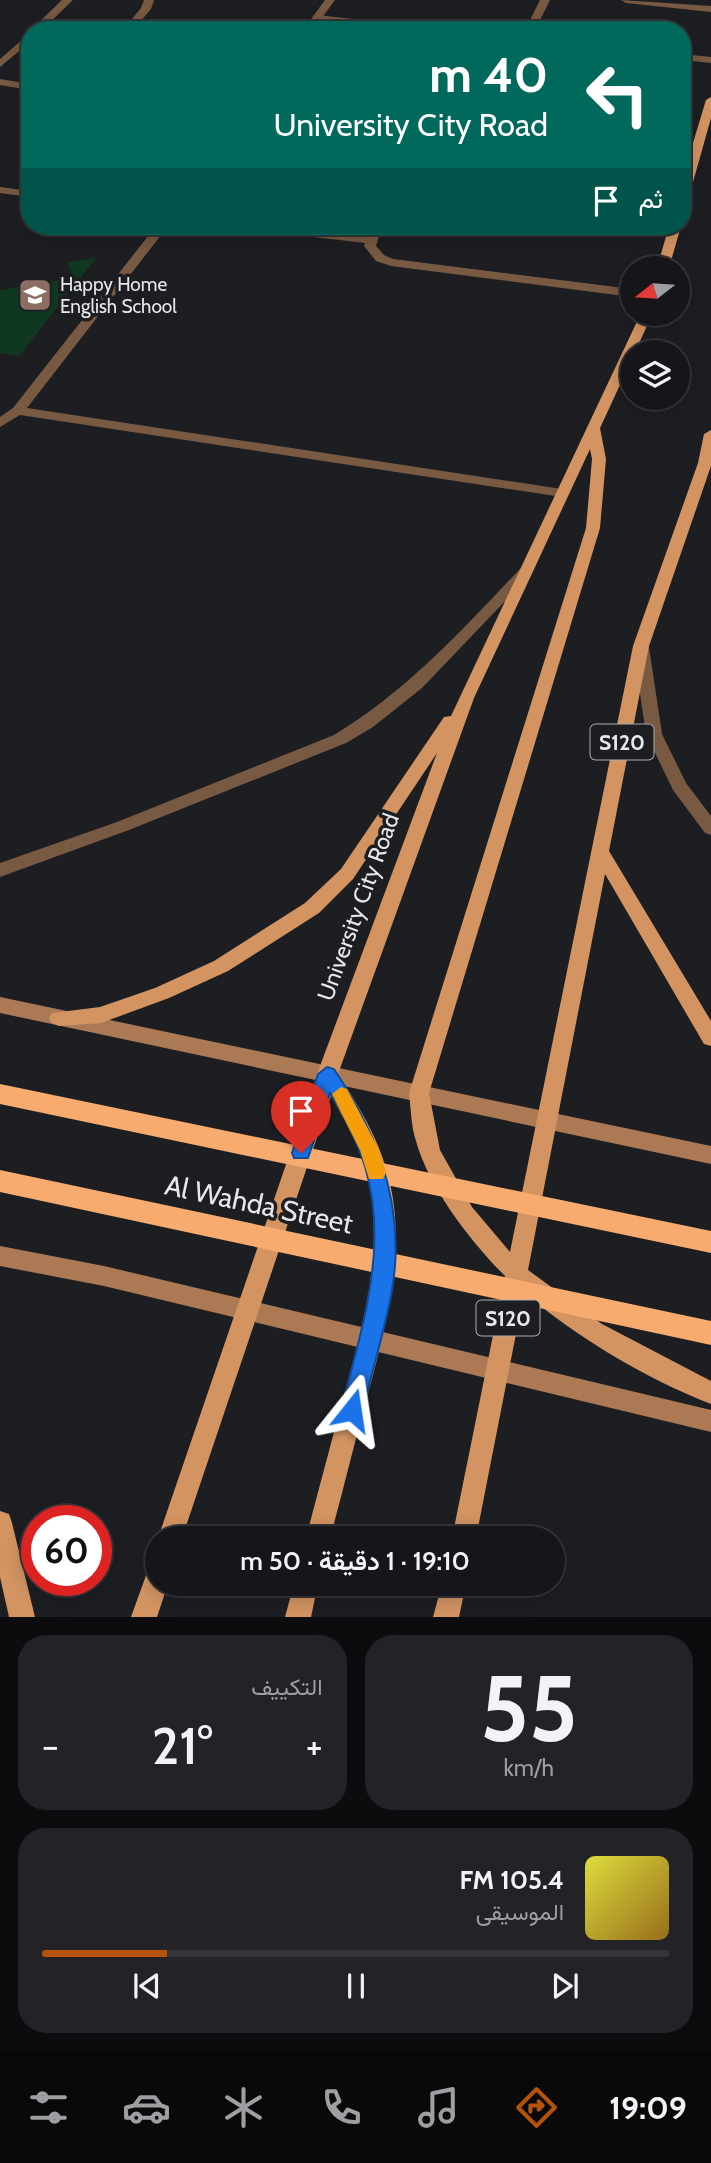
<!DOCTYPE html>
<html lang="ar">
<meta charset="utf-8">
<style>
body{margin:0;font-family:Cabin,Vazirmatn,sans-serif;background:#232327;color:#f1f3f6;direction:rtl;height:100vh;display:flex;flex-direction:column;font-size:26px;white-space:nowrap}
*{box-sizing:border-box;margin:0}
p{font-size:23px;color:#9e9fa2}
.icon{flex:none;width:38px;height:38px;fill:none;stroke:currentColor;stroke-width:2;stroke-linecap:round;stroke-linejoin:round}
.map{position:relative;height:1617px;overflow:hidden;direction:ltr}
.side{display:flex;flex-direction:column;gap:18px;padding:18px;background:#0c0c0e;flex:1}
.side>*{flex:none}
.guide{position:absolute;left:21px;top:21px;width:670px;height:214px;border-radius:28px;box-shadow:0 4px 18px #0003,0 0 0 2px #353539;direction:rtl;background:#00695c;color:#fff;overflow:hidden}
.needle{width:46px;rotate:253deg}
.tools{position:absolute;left:620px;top:256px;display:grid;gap:14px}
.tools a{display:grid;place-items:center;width:70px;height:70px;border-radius:50%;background:#16161a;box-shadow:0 4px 18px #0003,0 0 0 2px #353539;font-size:35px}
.speed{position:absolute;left:21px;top:1505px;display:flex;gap:14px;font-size:35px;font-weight:700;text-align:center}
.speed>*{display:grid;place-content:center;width:91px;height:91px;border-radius:50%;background:#16161a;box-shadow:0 4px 18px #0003,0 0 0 2px #353539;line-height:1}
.speed .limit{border:10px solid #d22;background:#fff;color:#111}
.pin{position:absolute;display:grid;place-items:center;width:60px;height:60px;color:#fff;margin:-72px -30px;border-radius:50% 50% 50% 0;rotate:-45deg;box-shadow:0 0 7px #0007}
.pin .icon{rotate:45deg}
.me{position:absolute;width:77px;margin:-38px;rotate:15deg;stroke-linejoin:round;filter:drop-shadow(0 0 5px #0008)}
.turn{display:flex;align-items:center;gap:24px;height:147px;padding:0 28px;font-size:32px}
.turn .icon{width:91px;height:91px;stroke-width:2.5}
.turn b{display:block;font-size:49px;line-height:60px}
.then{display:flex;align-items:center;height:66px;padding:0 28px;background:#0003;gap:14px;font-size:26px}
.big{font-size:52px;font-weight:600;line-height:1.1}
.side .widget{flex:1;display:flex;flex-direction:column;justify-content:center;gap:10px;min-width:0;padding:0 24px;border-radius:28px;background:#232327}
.side .dial{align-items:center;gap:0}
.dial b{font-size:91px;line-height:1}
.song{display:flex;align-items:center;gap:21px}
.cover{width:84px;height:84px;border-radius:10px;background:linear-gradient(135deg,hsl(60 70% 55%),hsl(40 70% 35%))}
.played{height:7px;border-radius:4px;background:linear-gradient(90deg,#b45309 20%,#353539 20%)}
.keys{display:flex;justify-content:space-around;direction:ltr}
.heat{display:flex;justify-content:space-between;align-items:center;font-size:38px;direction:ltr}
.side .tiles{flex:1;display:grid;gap:18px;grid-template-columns:1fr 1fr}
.widget:last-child{grid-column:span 2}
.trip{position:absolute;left:145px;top:1526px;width:420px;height:70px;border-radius:35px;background:#16161a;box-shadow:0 4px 18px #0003,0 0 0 2px #353539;font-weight:600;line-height:70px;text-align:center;direction:rtl}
.tabs{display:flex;height:112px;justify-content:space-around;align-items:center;background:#09090a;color:#9e9fa2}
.tabs .icon{width:49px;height:49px}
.tabs .current{color:#b45309}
.tabs b{font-size:32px;color:#f1f3f6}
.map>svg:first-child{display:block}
.green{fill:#103821}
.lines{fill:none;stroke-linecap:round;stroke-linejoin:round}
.lane{fill:#785942;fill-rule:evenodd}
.street{fill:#785942;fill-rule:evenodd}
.secondary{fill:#ab7a54;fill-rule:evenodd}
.primary{fill:#d39462;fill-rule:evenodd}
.highway{fill:#f7ab6e;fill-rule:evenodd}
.route{fill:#1a73e8;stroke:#114b97;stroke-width:2}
.slow{fill:#f59e0b}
.labels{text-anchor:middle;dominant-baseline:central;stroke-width:7;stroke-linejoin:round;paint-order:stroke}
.far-poi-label{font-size:19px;fill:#e7e8ea;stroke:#1d1e22;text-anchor:start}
.shield{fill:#1d1e22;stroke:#aaabae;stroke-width:2}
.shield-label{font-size:21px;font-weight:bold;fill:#e7e8ea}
.street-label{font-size:23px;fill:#e7e8ea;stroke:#1d1e22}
.near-street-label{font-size:28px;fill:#e7e8ea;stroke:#1d1e22}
</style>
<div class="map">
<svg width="711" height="1617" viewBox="0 0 711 1617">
<rect width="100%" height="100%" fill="#1d1e22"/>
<!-- green -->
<path class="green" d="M96,258L19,356L0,353V290L74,278L67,262Z"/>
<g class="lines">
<!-- lane -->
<g class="lane">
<path d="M62,0H73L42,30H31Z"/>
<path d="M144,0H154L151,9L133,30H123L141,8Z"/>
<path d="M540,0H550L535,30H525Z"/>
<path d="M317,15L426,27L431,30H397L314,20V16Z"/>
<path d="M30,33V42L0,67V59Z"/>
<path d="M682,54L711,57V63L682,60Z"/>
<path d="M0,79L30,84V90L0,85Z"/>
<path d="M0,187L30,191V197L0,193Z"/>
<path d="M248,226H281L367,236L370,226H382L376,246L384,255L393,259L632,289V297L391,266L376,261L364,246L365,243L254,230Z"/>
<path d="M525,567L533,572L530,575L422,688L373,727L346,743L129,830L0,877V863L117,822L334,735C407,691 462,630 520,569Z"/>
<path d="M641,642L649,647L662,734L686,783L711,816V835L705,833L673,790L646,734L633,647Z"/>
</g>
<!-- street -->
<g class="street">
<path d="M325,0H335L313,30H303Z"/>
<path d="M621,0L711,6V12L626,3Z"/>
<path d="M156,226H168L27,408L562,489L569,493L562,497L20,415L0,427V417L13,408Z"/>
</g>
<!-- secondary -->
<g class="secondary">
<path d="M0,997L711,1146V1164L0,1013Z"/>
<path d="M0,1246L104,1266L711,1410V1432L104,1286L0,1266Z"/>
</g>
<!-- primary -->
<g class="primary">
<path d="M711,97V118L688,200L682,203V179L706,100Z"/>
<path d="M669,226H681L669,268H657Z"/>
<path d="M641,313H653L635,352H632V359L600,428L606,459L600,528L429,1093L440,1150L472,1207L510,1252L633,646L698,463L704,434L711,430V466L649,646L609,851L711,1021V1046L704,1044L605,874L528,1270L602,1324L711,1381V1404C644,1378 579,1338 524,1293L476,1538H452L505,1276C471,1242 429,1188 416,1141C411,1126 411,1109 409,1093L586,528L592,459L590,449L474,698L338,1074C359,1106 380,1141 389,1179C408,1255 383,1336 364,1409C352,1452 342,1495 330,1538H306C317,1495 329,1452 340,1409C359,1340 382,1266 371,1194C366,1158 349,1127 331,1096L182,1538H158L317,1074L437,753L353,879L319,913L228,971L169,998L101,1023L59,1026L52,1023L49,1018L52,1013L100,1007L155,988L214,961L305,903L341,869L444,717L451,716Z"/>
<path d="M0,1511L9,1514L12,1523L35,1617H9L0,1577Z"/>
<path d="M158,1564V1584H168L157,1617H131L149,1567Z"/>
<path d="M294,1584H318L311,1617H285Z"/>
<path d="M442,1584H466L459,1617H433Z"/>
</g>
<!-- highway -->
<g class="highway">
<path d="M0,1084L711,1231V1253L0,1104Z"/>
<path d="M0,1170L711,1321V1345L0,1192Z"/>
</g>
</g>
<!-- route -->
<path class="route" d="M327,1067L334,1069C379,1135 406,1209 392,1290C385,1330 372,1370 363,1410L359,1417L352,1420L344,1417L341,1410C371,1294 403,1203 330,1093L308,1158H294L292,1153L318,1074Z"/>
<!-- slow -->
<path class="slow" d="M341,1087L347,1089L379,1150L386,1173L383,1179H369L360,1150L332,1094Z"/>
<!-- icons -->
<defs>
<symbol id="school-square" viewBox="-11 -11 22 22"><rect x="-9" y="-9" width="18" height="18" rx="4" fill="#8d6e63" stroke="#1d1e22"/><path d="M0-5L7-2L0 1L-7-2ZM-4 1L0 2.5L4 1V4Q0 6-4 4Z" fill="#fff"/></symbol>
</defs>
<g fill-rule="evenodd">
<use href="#school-square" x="16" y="276" width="38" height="38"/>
</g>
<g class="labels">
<!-- far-poi labels -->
<g class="far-poi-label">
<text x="60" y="284">Happy Home<tspan x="60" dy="22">English School</tspan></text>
</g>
<!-- shield labels -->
<g class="shield">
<rect x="590.5" y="724.5" width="63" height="35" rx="5"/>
<rect x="476.5" y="1300.5" width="63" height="35" rx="5"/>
</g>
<g class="shield-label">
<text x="622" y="742">S120</text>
<text x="508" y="1318">S120</text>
</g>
<!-- street labels -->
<g class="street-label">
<text transform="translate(358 907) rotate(-70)">University City Road</text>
</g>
<!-- near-street labels -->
<g class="near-street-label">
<text transform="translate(259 1204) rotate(12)">Al Wahda Street</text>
</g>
</g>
</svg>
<div class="tools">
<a><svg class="needle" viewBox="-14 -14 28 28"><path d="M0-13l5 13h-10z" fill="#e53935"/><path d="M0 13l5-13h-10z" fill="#9e9fa2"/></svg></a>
<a><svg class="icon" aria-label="layers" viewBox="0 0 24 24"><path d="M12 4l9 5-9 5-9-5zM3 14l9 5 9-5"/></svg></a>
</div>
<div class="speed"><div class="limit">60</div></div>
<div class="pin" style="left:301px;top:1153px;background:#d93025"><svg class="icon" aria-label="arrive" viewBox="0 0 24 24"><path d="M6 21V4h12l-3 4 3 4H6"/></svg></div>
<svg class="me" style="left:352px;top:1410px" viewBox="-20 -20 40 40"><path d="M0-17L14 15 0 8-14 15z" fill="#1a73e8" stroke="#fff" stroke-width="4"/></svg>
<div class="trip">19:10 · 1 دقيقة · 50 m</div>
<div class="guide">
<div class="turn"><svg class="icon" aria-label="left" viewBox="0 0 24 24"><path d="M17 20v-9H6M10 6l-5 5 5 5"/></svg><div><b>40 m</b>University City Road</div></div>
<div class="then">ثم<svg class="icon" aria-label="arrive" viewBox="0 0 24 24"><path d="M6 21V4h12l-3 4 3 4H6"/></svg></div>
</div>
</div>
<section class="side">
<div class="tiles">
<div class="widget dial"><b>55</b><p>km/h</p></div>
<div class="widget"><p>التكييف</p>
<div class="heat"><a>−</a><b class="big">21°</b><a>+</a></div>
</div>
<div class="widget">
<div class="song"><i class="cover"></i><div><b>105.4 FM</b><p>الموسيقى</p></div></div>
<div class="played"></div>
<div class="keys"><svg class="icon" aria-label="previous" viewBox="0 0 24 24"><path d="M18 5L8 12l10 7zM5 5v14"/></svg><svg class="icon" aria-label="pause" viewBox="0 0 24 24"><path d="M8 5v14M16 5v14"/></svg><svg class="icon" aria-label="next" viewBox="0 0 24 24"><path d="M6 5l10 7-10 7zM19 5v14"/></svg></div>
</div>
</div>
</section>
<nav class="tabs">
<b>19:09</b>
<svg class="icon current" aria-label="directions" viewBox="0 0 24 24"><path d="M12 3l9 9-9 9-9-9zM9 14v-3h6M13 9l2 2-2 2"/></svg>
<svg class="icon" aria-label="music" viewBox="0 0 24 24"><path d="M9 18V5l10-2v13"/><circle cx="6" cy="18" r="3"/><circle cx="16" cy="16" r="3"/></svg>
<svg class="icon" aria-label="phone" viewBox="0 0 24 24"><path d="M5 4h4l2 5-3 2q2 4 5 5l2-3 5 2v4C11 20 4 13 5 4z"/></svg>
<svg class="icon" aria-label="climate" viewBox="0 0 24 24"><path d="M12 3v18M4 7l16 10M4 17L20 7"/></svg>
<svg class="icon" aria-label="car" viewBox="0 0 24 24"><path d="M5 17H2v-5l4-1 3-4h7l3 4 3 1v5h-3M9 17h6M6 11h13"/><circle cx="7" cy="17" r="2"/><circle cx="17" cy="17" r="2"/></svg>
<svg class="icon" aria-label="filters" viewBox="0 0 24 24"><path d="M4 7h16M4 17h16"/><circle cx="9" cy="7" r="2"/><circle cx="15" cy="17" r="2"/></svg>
</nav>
